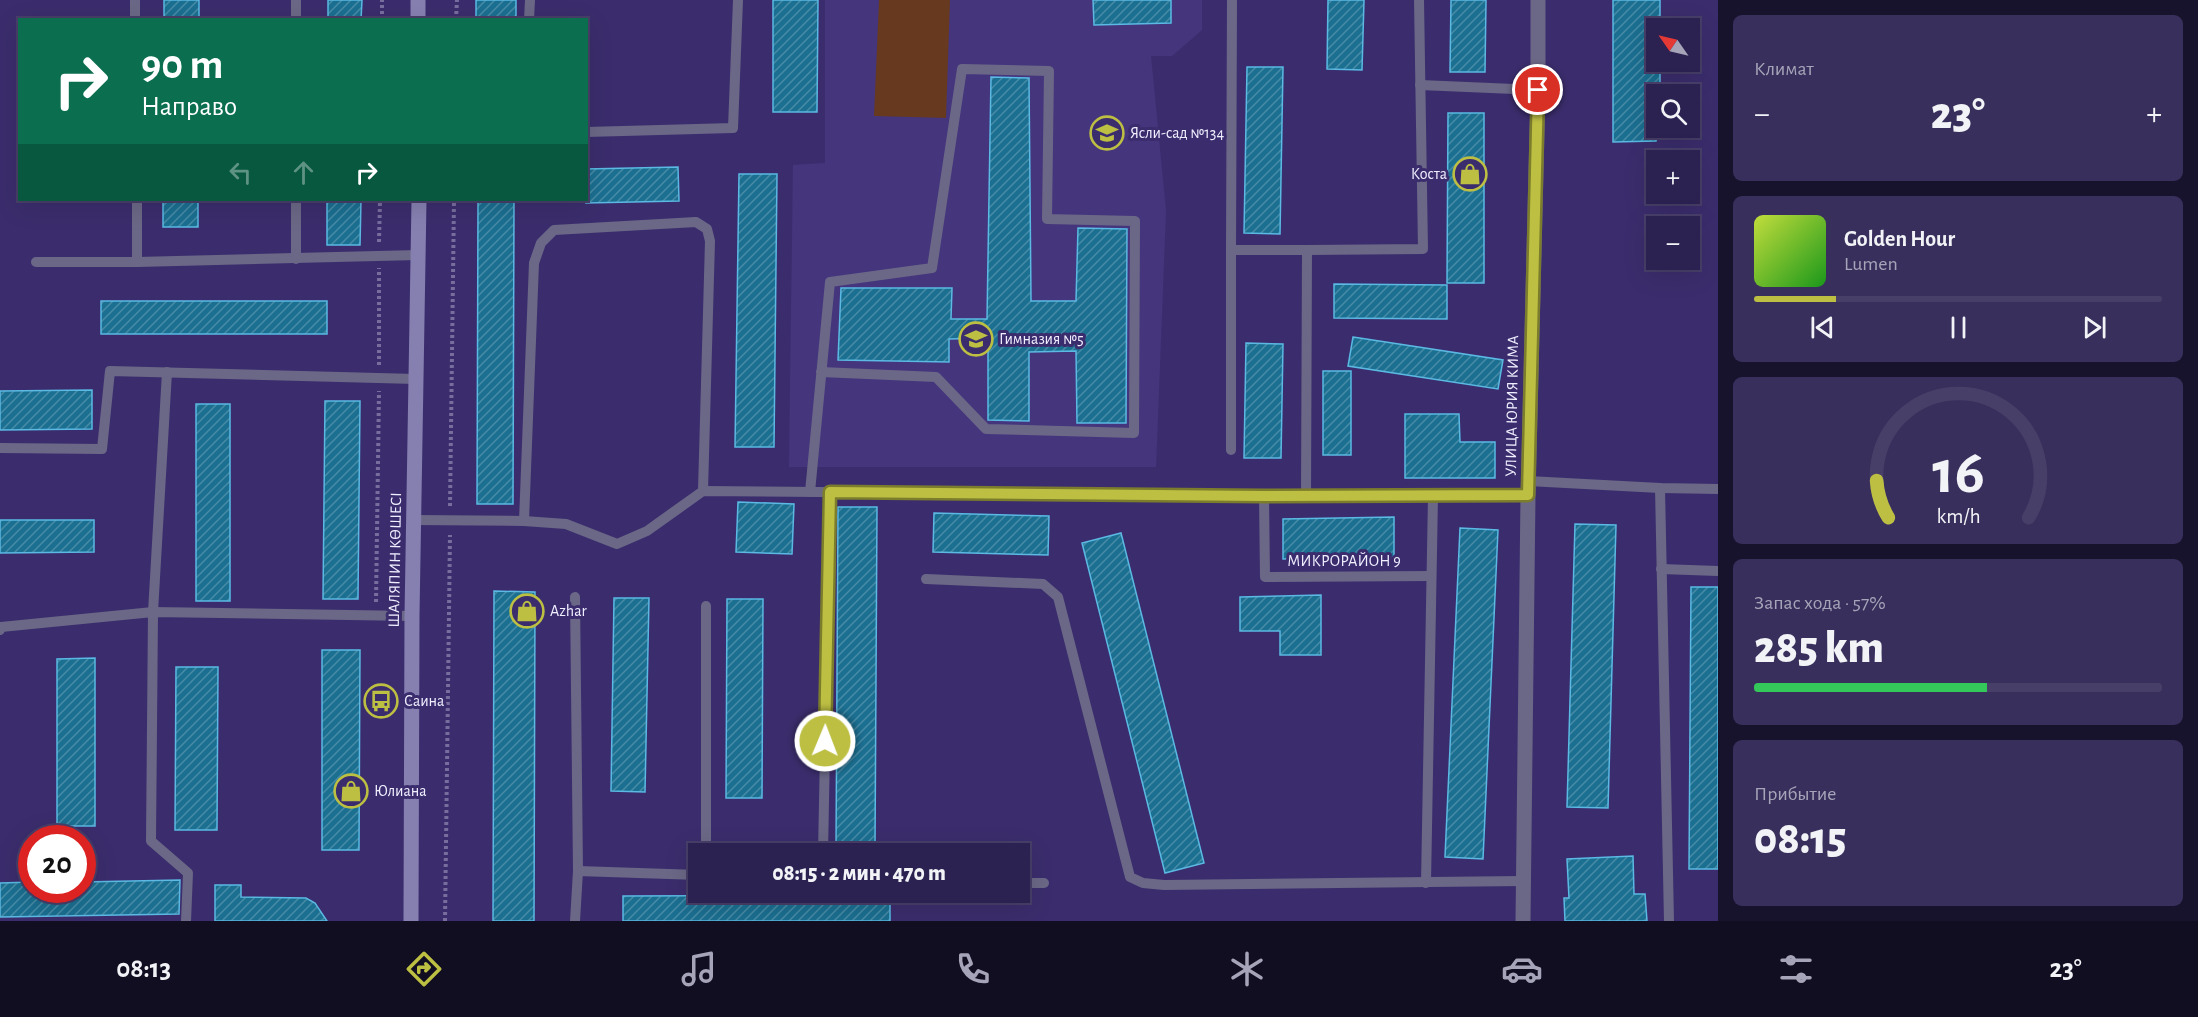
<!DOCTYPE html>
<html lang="ru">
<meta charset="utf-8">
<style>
body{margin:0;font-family:"Alegreya Sans",sans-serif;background:#382f5c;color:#f1f3f6;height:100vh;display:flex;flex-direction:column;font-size:22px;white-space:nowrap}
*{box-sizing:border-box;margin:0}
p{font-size:20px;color:#a6a4b8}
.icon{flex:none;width:33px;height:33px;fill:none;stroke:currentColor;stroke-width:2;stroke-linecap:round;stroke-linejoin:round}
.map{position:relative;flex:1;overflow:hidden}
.panel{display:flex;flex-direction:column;gap:15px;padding:15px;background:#18132d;width:480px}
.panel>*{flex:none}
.banner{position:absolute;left:18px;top:18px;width:570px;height:183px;border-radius:0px;box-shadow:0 6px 24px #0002,0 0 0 2px #483f69;background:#0b6e4f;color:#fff;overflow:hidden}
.needle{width:39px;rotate:304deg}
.tools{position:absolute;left:1646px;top:18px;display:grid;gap:12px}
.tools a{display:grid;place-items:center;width:54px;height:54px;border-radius:0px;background:#2c2252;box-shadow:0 6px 24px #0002,0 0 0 2px #483f69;font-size:30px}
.speed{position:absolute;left:18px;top:825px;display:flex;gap:12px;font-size:30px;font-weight:700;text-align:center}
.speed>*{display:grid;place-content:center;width:78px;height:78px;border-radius:50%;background:#2c2252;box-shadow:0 6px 24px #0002,0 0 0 2px #483f69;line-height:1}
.speed .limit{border:9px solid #d22;background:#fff;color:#111}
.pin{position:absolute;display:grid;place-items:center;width:51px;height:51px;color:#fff;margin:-26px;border:3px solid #fff;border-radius:50%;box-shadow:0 2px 6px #0007}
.me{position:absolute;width:66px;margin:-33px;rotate:1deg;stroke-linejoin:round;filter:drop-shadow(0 0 4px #0008)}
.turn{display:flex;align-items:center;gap:21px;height:126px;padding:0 24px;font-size:27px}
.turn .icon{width:78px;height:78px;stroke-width:2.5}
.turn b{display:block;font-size:42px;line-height:51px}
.lanes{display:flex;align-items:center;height:57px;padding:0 24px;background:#0003;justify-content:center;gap:30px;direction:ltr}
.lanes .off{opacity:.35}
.big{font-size:45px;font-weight:800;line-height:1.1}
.panel .tile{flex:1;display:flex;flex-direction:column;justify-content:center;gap:9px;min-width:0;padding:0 21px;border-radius:9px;background:#382f5c}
.panel .dial{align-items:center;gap:0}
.dial svg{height:156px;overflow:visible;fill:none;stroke:#483f69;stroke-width:7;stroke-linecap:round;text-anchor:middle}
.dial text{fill:#f1f3f6;stroke:none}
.song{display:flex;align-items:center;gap:18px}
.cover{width:72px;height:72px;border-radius:9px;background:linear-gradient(135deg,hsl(70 70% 55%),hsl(120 70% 35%))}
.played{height:6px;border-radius:3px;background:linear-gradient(90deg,#bdbf43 20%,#483f69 20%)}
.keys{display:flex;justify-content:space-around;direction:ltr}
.heat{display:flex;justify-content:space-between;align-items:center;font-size:33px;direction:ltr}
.charge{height:9px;border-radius:4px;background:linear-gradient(90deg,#34c759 57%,#483f69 0)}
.trip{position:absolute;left:688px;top:843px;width:342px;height:60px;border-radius:0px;background:#2c2252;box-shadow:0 6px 24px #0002,0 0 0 2px #483f69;font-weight:800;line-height:60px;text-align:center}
.menu{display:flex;height:96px;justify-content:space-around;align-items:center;background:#120e21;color:#a6a4b8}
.menu .icon{width:42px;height:42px}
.menu .active{color:#bdbf43}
.menu b{font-size:27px;color:#f1f3f6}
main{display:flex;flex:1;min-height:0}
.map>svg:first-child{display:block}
.built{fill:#45357d}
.pitch{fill:#673a20}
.building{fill:url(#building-hatch);stroke:#5bb9e3;stroke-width:1.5}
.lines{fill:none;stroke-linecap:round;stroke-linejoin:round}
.path{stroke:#786e9e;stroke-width:4;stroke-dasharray:3 3;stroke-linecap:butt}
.service{stroke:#6b6887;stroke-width:10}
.minor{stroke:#6b6887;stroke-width:15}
.secondary{stroke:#8680b1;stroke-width:15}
.route-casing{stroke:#7b7c2c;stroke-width:15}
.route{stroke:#bdbf43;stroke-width:10}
.labels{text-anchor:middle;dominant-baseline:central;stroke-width:6;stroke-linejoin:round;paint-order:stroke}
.poi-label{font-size:16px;fill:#f0efff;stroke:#3b2d6d;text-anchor:start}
.street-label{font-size:16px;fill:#f0efff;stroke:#3b2d6d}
</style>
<main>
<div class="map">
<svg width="1718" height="921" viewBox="0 0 1718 921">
<defs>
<pattern id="building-hatch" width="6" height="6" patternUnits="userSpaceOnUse" patternTransform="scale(1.5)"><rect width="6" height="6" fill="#1b6f91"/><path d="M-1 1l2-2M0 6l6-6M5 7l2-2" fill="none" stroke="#488ba7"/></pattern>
</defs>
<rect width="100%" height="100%" fill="#3b2d6d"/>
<!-- built -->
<path class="built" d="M825,0H1202V30L1172,56H1151L1166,211L1156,467H789L793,165L825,163Z"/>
<!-- pitch -->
<path class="pitch" d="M879,0H950L946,118L874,116Z"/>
<!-- building -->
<g class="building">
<rect x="164" y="0" width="35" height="20"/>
<path d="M328,0H362L361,20H328Z"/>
<rect x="476" y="0" width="40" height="20"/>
<path d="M773,0H818L817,112H773Z"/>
<path d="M1093,0H1171V23L1094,25Z"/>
<path d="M1328,0H1364L1362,70L1327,69Z"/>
<path d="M1451,0H1486L1485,72H1450Z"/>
<path d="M1613,0H1660V28H1656V62H1660V94H1656V141L1613,142Z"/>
<path d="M1247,67H1283L1280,234L1244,233Z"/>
<path d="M991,77L1029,78L1031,301H1076L1078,228L1127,229L1126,423H1077L1076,351L1029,352V421L988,420V338L949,339V362L838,360L841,288H952L951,319H987Z"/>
<path d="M1448,113H1484V283H1447Z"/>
<path d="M678,167L679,201L586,203V169Z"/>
<path d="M739,174H777L774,447H735Z"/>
<rect x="163" y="200" width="35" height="27"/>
<path d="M327,200H361L360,245H327Z"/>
<path d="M478,200H514L513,504H477Z"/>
<path d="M1334,284L1447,285V319L1334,318Z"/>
<rect x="101" y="301" width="226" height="33"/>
<path d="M1353,337L1503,360L1498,389L1348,366Z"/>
<path d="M1246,343L1283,344L1281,458H1244Z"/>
<rect x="1323" y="371" width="28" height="84"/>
<path d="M92,390V429L0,430V391Z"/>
<path d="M325,401H360L358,599H323Z"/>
<rect x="196" y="404" width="34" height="197"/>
<path d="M1405,414H1459L1460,442H1495V478H1405Z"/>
<path d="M738,502L794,504L792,554L736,552Z"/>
<path d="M838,507H877L875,848H836Z"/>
<path d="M934,513L1049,516L1048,555L933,552Z"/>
<path d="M1394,517V557L1283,559V519Z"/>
<path d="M0,520H94V552L0,553Z"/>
<path d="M1575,524L1616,525L1608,808L1567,807Z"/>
<path d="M1460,528L1498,530L1483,859L1445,857Z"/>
<path d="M1121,533L1204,863L1165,873L1082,543Z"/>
<path d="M1691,587H1718V869H1689Z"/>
<path d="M494,591L535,592L534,921H493Z"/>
<path d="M1321,595V655H1280V631H1240V597Z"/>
<path d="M614,598H649L645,792L611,791Z"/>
<path d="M727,599H763L762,798H726Z"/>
<path d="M322,650H360L359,850H322Z"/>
<path d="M95,658V826H57V659Z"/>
<path d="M176,667H218L217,830H175Z"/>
<path d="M1633,856L1634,894H1645L1647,921H1565L1564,898H1569L1567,859Z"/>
<path d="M180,880L179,914L0,917V883L32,882V890H82V882Z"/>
<path d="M215,885H241V897L306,898L315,903L327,921H215Z"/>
<path d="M890,895V921H623V896Z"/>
</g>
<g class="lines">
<!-- path -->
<g class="path">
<path d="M382,20V0"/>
<path d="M456,20L457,0"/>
<path d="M379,242L380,200"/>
<path d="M379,365V268"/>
<path d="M450,506L454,200"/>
<path d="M376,602L379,391"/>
<path d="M445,921L450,535"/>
</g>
<!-- service -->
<g class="service">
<path d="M135,0V20"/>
<path d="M296,0V20"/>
<path d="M1232,0L1231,250H1307L1306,496"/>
<path d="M529,20L530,0"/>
<path d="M1420,85L1538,90"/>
<path d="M586,132L733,128L738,0"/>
<path d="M137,200V262"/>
<path d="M296,200V259"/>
<path d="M1231,250V450"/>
<path d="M1307,250L1423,249L1419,0"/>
<path d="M36,262H137L418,255"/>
<path d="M167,372L153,612L151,841L188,873L186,921"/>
<path d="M0,448L102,449L110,371L416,379"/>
<path d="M1528,481L1660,488L1718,489"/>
<path d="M1660,488L1669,921"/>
<path d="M810,492L830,282L932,268L962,69L1049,71L1047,219L1135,221L1134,433L986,429L936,377L821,372"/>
<path d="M1264,496L1265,577L1431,576"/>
<path d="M414,520L524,521L566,524L617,544L647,531L703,491L1264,496L1528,495"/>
<path d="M524,521L534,263L541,243L554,230L696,222L707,229L710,241L703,491"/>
<path d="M1661,569L1718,571"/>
<path d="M926,579L1043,584L1058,597L1130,877L1143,883L1164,885L1523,881"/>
<path d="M575,597L578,871"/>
<path d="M0,630L1,627L153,612L412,616"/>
<path d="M706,854V606"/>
<path d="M823,854L830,492"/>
<path d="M1020,883H1044"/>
<path d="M1426,883L1433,496"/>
<path d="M575,921L578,871L699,875"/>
</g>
<!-- minor -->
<path class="minor" d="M1523,921L1528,495L1538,90V0"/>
<!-- secondary -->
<g class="secondary">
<path d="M418,0V20"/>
<path d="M411,921L412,616L419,200"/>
</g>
</g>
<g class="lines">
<defs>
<path id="route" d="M825,741L830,492L1264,496L1528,495L1538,90"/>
</defs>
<!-- route casing -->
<use href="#route" class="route-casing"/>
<!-- route -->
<use href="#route" class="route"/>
</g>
<!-- icons -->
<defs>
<symbol id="school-ring" viewBox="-11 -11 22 22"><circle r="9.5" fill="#3b2d6d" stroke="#bdbf43" stroke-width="1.5"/><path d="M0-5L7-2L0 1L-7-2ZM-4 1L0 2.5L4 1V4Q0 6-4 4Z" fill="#bdbf43"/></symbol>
<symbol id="shop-ring" viewBox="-11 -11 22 22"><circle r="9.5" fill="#3b2d6d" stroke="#bdbf43" stroke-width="1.5"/><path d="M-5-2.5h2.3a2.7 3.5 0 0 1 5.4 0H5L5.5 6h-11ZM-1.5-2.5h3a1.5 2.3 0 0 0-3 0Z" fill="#bdbf43"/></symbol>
<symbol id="bus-ring" viewBox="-11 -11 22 22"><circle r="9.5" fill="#3b2d6d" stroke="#bdbf43" stroke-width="1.5"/><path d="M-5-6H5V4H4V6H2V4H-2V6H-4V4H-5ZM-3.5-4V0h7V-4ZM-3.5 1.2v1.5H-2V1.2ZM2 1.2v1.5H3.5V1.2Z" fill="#bdbf43"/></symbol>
</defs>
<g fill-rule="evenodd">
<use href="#school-ring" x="1088" y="114" width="38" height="38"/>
<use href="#shop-ring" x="1451" y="155" width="38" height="38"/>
<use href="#school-ring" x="957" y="320" width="38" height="38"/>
<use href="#shop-ring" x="508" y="592" width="38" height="38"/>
<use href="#bus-ring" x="362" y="682" width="38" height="38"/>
<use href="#shop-ring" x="332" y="772" width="38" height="38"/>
</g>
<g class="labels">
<!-- poi labels -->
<g class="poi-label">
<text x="1130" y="133">Ясли-сад №134</text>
<text x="1447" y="174" text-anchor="end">Коста</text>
<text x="999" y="339">Гимназия №5</text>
<text x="550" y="611">Azhar</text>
<text x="404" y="701">Саина</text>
<text x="374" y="791">Юлиана</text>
</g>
<!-- street labels -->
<g class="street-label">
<text transform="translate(1512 406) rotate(-89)">УЛИЦА ЮРИЯ КИМА</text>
<text transform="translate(395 560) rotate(-89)">ШАЛЯПИН КӨШЕСІ</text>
<text x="1344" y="561">МИКРОРАЙОН 9</text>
</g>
</g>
</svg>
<div class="tools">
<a><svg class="needle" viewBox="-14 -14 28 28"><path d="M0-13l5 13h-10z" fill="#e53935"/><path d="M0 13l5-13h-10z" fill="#a6a4b8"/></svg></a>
<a><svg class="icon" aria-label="search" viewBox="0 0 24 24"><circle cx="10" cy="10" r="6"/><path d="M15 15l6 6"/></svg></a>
<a>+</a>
<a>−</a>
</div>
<div class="speed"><div class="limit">20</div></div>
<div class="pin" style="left:1538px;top:90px;background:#d93025"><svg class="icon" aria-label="arrive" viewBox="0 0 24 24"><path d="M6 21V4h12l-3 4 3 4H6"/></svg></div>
<svg class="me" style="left:825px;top:741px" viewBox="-20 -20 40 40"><circle r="17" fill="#bdbf43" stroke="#fff" stroke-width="3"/><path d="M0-11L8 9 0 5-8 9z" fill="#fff"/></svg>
<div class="trip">08:15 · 2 мин · 470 m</div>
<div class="banner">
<div class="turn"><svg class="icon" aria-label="right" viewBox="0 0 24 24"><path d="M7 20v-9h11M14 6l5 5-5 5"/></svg><div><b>90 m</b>Направо</div></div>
<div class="lanes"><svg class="icon off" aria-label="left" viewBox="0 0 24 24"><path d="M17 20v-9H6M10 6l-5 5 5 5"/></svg><svg class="icon off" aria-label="ahead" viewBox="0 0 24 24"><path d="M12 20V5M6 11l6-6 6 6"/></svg><svg class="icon" aria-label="right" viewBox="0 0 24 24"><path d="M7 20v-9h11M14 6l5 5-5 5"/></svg></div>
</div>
</div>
<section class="panel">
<div class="tile"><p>Климат</p>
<div class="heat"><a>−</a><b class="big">23°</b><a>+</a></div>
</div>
<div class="tile">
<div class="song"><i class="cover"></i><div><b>Golden Hour</b><p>Lumen</p></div></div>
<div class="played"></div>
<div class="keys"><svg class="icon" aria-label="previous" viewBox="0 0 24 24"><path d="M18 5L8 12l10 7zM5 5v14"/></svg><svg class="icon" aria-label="pause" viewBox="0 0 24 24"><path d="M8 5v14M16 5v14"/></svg><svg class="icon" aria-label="next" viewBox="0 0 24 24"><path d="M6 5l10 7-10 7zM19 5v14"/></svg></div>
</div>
<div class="tile dial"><svg viewBox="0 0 100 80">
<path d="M14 69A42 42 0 1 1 86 69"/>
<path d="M14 69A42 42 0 0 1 8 50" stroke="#bdbf43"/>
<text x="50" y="56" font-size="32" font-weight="700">16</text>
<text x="50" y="72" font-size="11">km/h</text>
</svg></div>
<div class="tile"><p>Запас хода · 57%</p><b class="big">285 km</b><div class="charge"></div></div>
<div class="tile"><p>Прибытие</p><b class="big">08:15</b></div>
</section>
</main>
<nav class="menu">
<b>08:13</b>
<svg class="icon active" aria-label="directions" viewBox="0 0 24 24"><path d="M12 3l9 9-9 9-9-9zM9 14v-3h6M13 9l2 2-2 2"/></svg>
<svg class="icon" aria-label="music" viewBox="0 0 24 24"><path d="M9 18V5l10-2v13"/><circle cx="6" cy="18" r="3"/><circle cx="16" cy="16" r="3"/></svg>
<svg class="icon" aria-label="phone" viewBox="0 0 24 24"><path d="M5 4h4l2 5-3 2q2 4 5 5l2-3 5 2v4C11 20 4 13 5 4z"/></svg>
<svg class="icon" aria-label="climate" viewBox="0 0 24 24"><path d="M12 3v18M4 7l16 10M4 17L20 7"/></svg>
<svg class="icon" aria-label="car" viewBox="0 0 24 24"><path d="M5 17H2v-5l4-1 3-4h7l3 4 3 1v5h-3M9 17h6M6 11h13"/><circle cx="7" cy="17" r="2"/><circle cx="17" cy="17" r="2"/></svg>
<svg class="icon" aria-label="filters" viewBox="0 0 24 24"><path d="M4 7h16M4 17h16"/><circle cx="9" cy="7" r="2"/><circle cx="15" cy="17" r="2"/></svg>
<b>23°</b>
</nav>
